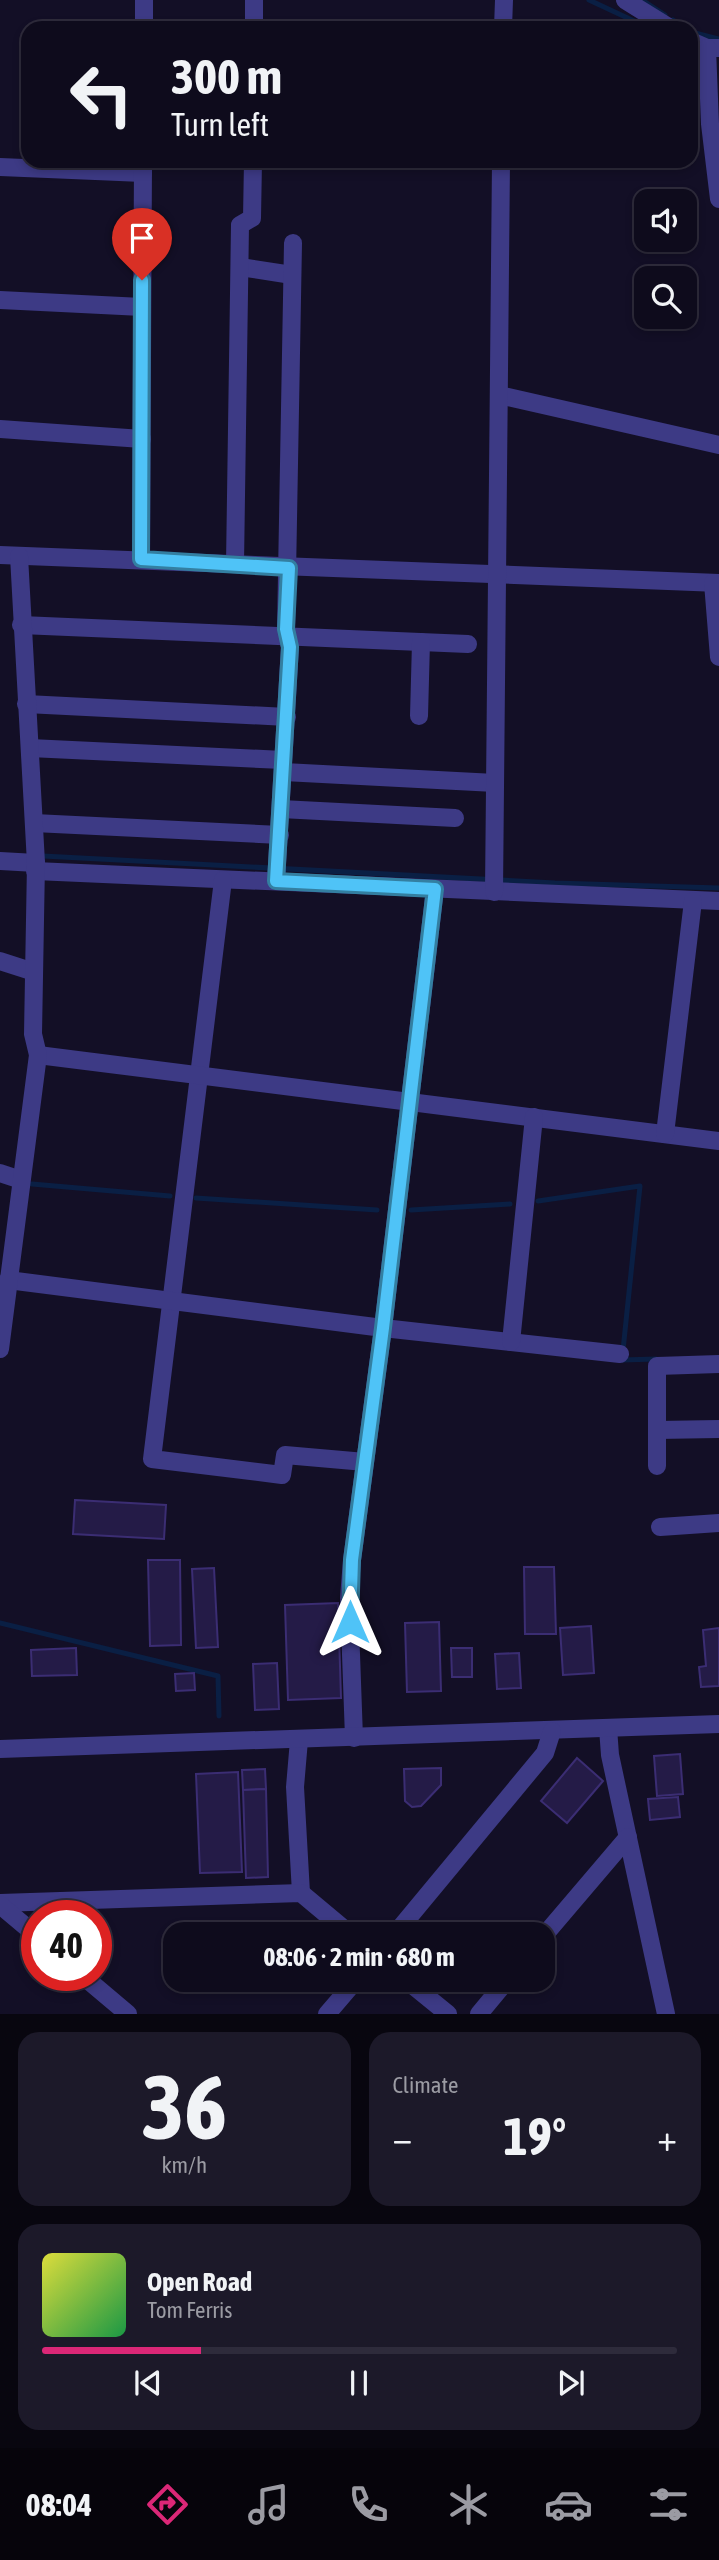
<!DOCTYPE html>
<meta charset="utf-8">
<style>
body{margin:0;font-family:"Asap Condensed",sans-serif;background:#1c1929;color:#f1f3f6;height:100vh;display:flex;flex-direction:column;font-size:26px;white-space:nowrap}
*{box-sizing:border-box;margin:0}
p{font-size:23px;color:#9b9ba3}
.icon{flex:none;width:38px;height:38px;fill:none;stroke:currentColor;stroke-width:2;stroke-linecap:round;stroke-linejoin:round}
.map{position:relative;height:2014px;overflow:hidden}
.panel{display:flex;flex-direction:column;gap:18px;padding:18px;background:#08060f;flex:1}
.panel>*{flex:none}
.top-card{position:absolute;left:21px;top:21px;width:677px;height:147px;border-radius:21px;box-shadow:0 4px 10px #0003,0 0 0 2px #2e2b3b;background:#0e0b1c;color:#f1f3f6;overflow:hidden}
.tools{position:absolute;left:634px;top:189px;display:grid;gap:14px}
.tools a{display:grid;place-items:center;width:63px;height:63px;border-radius:14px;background:#0e0b1c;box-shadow:0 4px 10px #0003,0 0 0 2px #2e2b3b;font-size:35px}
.speed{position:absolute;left:21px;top:1900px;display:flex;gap:14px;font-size:35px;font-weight:700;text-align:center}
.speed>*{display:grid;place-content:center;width:91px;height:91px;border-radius:50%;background:#0e0b1c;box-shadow:0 4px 10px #0003,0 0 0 2px #2e2b3b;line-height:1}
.speed .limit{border:10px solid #d22;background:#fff;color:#111}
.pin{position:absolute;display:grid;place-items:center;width:60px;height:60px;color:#fff;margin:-72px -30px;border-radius:50% 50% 50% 0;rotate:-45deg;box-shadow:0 0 7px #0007}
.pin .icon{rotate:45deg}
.me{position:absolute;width:77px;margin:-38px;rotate:0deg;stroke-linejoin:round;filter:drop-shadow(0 0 5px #0008)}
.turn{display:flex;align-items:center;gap:24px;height:147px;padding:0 35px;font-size:32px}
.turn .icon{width:91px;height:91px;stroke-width:2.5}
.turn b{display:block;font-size:49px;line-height:60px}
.big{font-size:52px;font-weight:700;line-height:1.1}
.panel .widget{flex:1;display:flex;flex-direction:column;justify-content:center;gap:10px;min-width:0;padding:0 24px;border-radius:21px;background:#1c1929}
.panel .dial{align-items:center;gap:0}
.dial b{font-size:91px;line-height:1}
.song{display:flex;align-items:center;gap:21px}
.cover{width:84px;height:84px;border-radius:10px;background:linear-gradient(135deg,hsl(60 70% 55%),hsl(140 70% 35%))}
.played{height:7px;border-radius:4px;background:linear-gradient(90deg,#db2777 25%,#2e2b3b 25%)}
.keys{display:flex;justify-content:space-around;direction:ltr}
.heat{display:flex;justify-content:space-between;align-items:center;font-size:38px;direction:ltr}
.panel .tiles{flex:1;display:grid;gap:18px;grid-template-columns:1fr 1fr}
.widget:last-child{grid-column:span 2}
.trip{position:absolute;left:163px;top:1922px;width:392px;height:70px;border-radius:21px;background:#0e0b1c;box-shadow:0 4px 10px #0003,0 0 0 2px #2e2b3b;font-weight:700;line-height:70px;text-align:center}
.tab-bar{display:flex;height:112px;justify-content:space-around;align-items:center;background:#06040b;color:#9b9ba3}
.tab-bar .icon{width:49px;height:49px}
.tab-bar .active{color:#db2777}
.tab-bar b{font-size:32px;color:#f1f3f6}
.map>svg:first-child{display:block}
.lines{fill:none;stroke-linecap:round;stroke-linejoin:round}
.stream{stroke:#0a1f44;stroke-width:5}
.building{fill:#241b47;stroke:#3b2d73;stroke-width:2}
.minor{stroke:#3d3a85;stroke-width:18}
.route-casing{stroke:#337fa1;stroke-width:18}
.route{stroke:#4fc3f7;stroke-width:12}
</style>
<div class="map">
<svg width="719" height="2014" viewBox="0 0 719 2014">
<rect width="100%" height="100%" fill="#130f26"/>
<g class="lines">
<!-- stream -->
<g class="stream">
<path d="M589,0L649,28"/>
<path d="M642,0L665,15"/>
<path d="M673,20L685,28"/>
<path d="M691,32L719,39"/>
<path d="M43,856L555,883L719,888"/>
<path d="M32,1184L170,1196"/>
<path d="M196,1198L377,1210"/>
<path d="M538,1201L640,1186L622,1360L656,1359"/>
<path d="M411,1210L510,1204"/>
<path d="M0,1623L218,1676L219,1716"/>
</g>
</g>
<!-- building -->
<g class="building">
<path d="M75,1500L166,1505L164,1539L73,1534Z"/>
<path d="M148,1560H180L181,1645L150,1646Z"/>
<path d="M524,1567H554L556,1634H525Z"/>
<path d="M214,1568L218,1647L196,1648L192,1569Z"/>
<path d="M338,1603L341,1698L288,1700L285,1605Z"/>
<path d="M439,1622L441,1691L407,1692L405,1623Z"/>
<path d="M591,1626L594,1673L563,1675L560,1628Z"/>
<path d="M719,1628V1686L701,1687L699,1667L706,1666L703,1630Z"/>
<path d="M76,1648L77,1675L32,1676L31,1650Z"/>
<path d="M451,1648H472V1677H452Z"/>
<path d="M519,1653L521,1688L497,1689L495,1654Z"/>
<path d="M277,1663L279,1709L255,1710L253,1664Z"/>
<path d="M194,1673L195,1690L176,1691L175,1674Z"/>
<path d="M680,1754L683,1794L657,1796L654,1756Z"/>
<path d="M577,1758L603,1781L567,1823L541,1801Z"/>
<path d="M441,1768V1785L421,1806L412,1807L405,1801L404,1769Z"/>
<path d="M265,1769L266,1789L243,1790L242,1770Z"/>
<path d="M238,1772L242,1872L200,1873L196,1774Z"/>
<path d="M266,1789L268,1877L246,1878L243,1790Z"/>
<path d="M678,1797L680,1817L650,1820L648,1799Z"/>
</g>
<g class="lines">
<!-- minor -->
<g class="minor">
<path d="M625,0L670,28"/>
<path d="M144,28V0"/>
<path d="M254,28V0"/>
<path d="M503,28L504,0"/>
<path d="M691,41L707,48H719"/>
<path d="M707,48L710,124L719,199"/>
<path d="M0,167L143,173"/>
<path d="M240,267L292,275"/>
<path d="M0,300L142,307"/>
<path d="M499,395L719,445"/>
<path d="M0,429L142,439"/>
<path d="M0,555L719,583"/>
<path d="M141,559L143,161"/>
<path d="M235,564L240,225L252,218L253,161"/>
<path d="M713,583L719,657"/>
<path d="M21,625L468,644"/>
<path d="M26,704L287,717"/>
<path d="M419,716L421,642"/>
<path d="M30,748L283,760"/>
<path d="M284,772L495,783"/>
<path d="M281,809L455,818"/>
<path d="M34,823L280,835"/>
<path d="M0,861L36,863"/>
<path d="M35,871L719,901"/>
<path d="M223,880L152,1459L282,1475L285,1455L365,1462"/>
<path d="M276,881L290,647L286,630L293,243"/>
<path d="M494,892L501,161"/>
<path d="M0,961L34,972"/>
<path d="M38,1055L719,1141"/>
<path d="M665,1134L693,901"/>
<path d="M0,1173L21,1180"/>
<path d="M8,1280L383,1328L620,1354"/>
<path d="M511,1342L534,1117"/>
<path d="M0,1349L38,1055L33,1034L36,863L19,556"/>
<path d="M657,1430L719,1429"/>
<path d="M657,1466V1366L719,1364"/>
<path d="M660,1527L719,1523"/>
<path d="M608,1728L610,1755L666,2014"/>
<path d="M354,1738L349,1598L352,1560L383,1328L435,889"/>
<path d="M299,1740L295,1787L301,1893"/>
<path d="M0,1749L719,1724"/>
<path d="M0,1903L301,1893L350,1934"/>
<path d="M0,1905L37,1936"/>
<path d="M395,1934L545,1753L552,1731"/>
<path d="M542,1938L628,1837"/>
<path d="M83,1976L128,2014"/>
<path d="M405,1979L448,2014"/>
<path d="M327,2014L357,1979"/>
<path d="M479,2014L508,1979"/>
</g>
</g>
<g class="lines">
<defs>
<path id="route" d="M142,280L141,559L289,568L286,629L290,647L276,881L435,889L383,1328L352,1560L350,1622"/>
</defs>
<!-- route casing -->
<use href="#route" class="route-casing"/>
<!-- route -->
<use href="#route" class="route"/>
</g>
</svg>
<div class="tools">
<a><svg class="icon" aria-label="sound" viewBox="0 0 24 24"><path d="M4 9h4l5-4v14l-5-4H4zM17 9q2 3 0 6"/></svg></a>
<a><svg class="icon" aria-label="search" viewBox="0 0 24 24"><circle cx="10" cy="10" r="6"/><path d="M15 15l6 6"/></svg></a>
</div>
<div class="speed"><div class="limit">40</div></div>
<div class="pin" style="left:142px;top:280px;background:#d93025"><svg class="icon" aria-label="arrive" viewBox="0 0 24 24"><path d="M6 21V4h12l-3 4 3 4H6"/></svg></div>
<svg class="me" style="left:350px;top:1622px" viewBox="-20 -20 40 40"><path d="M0-17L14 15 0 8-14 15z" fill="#4fc3f7" stroke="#fff" stroke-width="4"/></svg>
<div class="trip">08:06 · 2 min · 680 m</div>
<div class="top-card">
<div class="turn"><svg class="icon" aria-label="left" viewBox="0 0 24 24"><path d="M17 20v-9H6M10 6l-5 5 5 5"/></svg><div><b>300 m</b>Turn left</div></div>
</div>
</div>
<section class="panel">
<div class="tiles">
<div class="widget dial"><b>36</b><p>km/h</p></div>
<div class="widget"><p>Climate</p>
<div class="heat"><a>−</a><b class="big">19°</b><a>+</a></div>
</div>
<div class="widget">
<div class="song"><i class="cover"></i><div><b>Open Road</b><p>Tom Ferris</p></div></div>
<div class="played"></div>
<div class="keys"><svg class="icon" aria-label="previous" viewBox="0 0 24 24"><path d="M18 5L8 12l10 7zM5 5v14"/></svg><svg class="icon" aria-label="pause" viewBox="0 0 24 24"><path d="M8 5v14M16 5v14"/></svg><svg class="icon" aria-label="next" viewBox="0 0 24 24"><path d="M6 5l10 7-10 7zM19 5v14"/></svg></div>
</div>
</div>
</section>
<nav class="tab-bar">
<b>08:04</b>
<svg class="icon active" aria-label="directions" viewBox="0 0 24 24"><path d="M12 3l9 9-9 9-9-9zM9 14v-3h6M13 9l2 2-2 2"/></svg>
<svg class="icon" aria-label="music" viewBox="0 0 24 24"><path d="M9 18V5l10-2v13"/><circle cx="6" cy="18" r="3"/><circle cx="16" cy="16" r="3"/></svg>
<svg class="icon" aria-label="phone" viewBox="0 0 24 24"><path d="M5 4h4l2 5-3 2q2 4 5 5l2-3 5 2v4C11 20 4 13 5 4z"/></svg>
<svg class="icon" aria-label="climate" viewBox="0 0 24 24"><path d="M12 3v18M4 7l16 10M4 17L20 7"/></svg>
<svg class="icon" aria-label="car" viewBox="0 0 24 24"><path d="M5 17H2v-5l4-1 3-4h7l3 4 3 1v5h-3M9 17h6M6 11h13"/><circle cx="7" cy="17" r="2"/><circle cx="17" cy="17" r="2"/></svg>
<svg class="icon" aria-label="filters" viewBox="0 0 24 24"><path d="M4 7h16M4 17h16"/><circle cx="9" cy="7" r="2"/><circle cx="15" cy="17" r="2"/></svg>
</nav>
